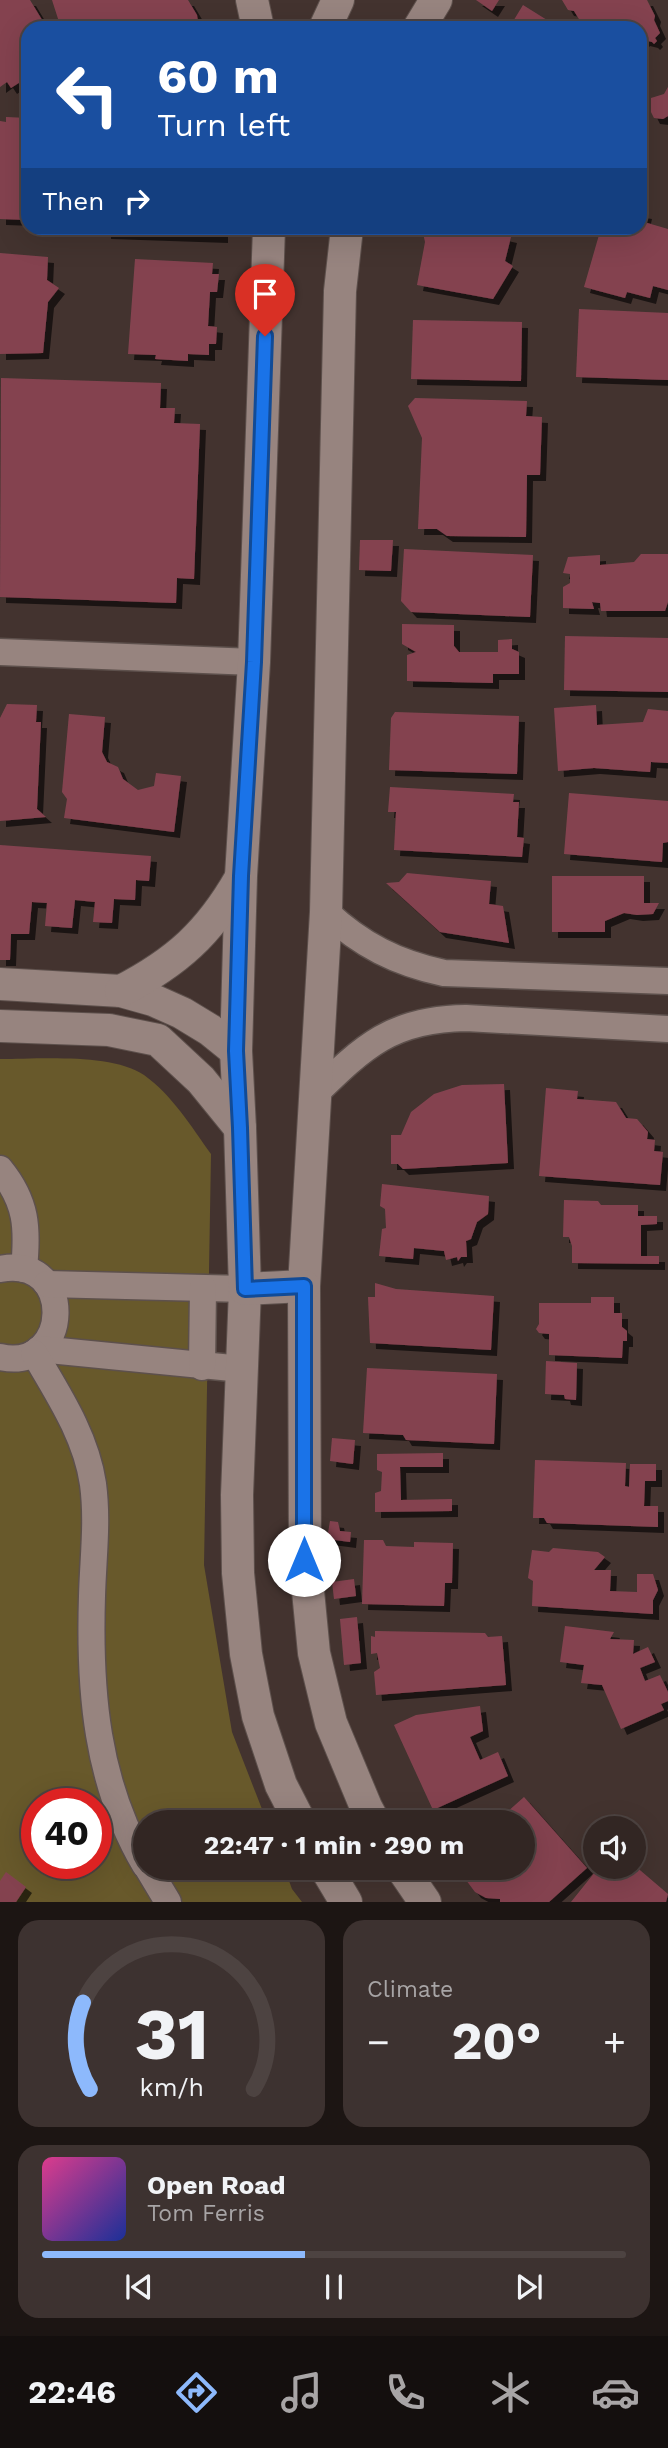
<!DOCTYPE html>
<meta charset="utf-8">
<style>
body{margin:0;font-family:"Work Sans",sans-serif;background:#3d3230;color:#f1f3f6;height:100vh;display:flex;flex-direction:column;font-size:26px;white-space:nowrap}
*{box-sizing:border-box;margin:0}
p{font-size:23px;color:#a8a5a6}
.icon{flex:none;width:38px;height:38px;fill:none;stroke:currentColor;stroke-width:2;stroke-linecap:round;stroke-linejoin:round}
.map{position:relative;height:1902px;overflow:hidden}
.drawer{display:flex;flex-direction:column;gap:18px;padding:18px;background:#1c1513;flex:1}
.drawer>*{flex:none}
.hud{position:absolute;left:21px;top:21px;width:626px;height:214px;border-radius:21px;box-shadow:0 7px 28px #0002,0 0 0 2px #4d4341;background:#1a4fa0;color:#fff;overflow:hidden}
.buttons{position:absolute;left:583px;top:1816px;display:grid;gap:14px}
.buttons a{display:grid;place-items:center;width:63px;height:63px;border-radius:50%;background:#322623;box-shadow:0 7px 28px #0002,0 0 0 2px #4d4341;font-size:35px}
.speed{position:absolute;left:21px;top:1788px;display:flex;gap:14px;font-size:35px;font-weight:700;text-align:center}
.speed>*{display:grid;place-content:center;width:91px;height:91px;border-radius:50%;background:#322623;box-shadow:0 7px 28px #0002,0 0 0 2px #4d4341;line-height:1}
.speed .limit{border:10px solid #d22;background:#fff;color:#111}
.pin{position:absolute;display:grid;place-items:center;width:60px;height:60px;color:#fff;margin:-72px -30px;border-radius:50% 50% 50% 0;rotate:-45deg;box-shadow:0 0 7px #0007}
.pin .icon{rotate:45deg}
.me{position:absolute;width:77px;margin:-38px;rotate:0deg;stroke-linejoin:round;filter:drop-shadow(0 0 5px #0008)}
.turn{display:flex;align-items:center;gap:24px;height:147px;padding:0 21px;font-size:32px}
.turn .icon{width:91px;height:91px;stroke-width:2.5}
.turn b{display:block;font-size:49px;line-height:60px}
.then{display:flex;align-items:center;height:66px;padding:0 21px;background:#0003;gap:14px;font-size:26px}
.big{font-size:52px;font-weight:700;line-height:1.1}
.drawer .card{flex:1;display:flex;flex-direction:column;justify-content:center;gap:10px;min-width:0;padding:0 24px;border-radius:21px;background:#3d3230}
.drawer .dial{align-items:center;gap:0}
.dial svg{height:182px;overflow:visible;fill:none;stroke:#4d4341;stroke-width:7;stroke-linecap:round;text-anchor:middle}
.dial text{fill:#f1f3f6;stroke:none}
.song{display:flex;align-items:center;gap:21px}
.cover{width:84px;height:84px;border-radius:10px;background:linear-gradient(135deg,hsl(330 70% 55%),hsl(230 70% 35%))}
.played{height:7px;border-radius:4px;background:linear-gradient(90deg,#8db9fc 45%,#4d4341 45%)}
.keys{display:flex;justify-content:space-around;direction:ltr}
.heat{display:flex;justify-content:space-between;align-items:center;font-size:38px;direction:ltr}
.drawer .tiles{flex:1;display:grid;gap:18px;grid-template-columns:1fr 1fr}
.card:last-child{grid-column:span 2}
.trip{position:absolute;left:133px;top:1810px;width:402px;height:70px;border-radius:35px;background:#322623;box-shadow:0 7px 28px #0002,0 0 0 2px #4d4341;font-weight:700;line-height:70px;text-align:center}
.dock{display:flex;height:112px;justify-content:space-around;align-items:center;background:#140f0e;color:#a8a5a6}
.dock .icon{width:49px;height:49px}
.dock .active{color:#8db9fc}
.dock b{font-size:32px;color:#f1f3f6}
.map>svg:first-child{display:block}
.green{fill:#68592b;fill-rule:evenodd}
.building{fill:#844350;filter:url(#shadow)}
.lines{fill:none;stroke-linecap:round;stroke-linejoin:round}
.minor-casing{stroke:#5d504c;stroke-width:29}
.tertiary-casing{stroke:#5d504c;stroke-width:34}
.minor{stroke:#97847f;stroke-width:26}
.tertiary{stroke:#97847f;stroke-width:32}
.route-casing{stroke:#114b97;stroke-width:18}
.route{stroke:#1a73e8;stroke-width:12}
</style>
<div class="map">
<svg width="668" height="1902" viewBox="0 0 668 1902">
<defs>
<filter id="shadow"><feDropShadow dx="6" dy="6" stdDeviation="0" flood-color="#0009"/></filter>
</defs>
<rect width="100%" height="100%" fill="#43332f"/>
<!-- green -->
<path class="green" d="M0,1059C39,1059 112,1053 144,1075C172,1095 191,1126 211,1154L204,1565L232,1732L267,1822H145V1867H284L292,1889L302,1902H0ZM37,1804H96V1864H37Z"/>
<!-- building -->
<g class="building">
<path d="M0,0H30L47,28H28V77L11,88L7,82L0,87Z"/>
<path d="M52,0H188L197,15L199,28H79L76,20L60,25Z"/>
<path d="M476,0H499L492,11Z"/>
<path d="M562,0H647L655,16L654,20L660,33L655,38L657,41L654,44L652,42L644,40L640,45V28H591L588,24H582L574,11L568,10Z"/>
<path d="M523,5L547,20L548,24L556,28H509Z"/>
<path d="M668,87V116L663,119L654,118L651,112V98L664,94Z"/>
<path d="M6,117L28,118V220L0,219V121L6,122Z"/>
<path d="M640,212L646,213L644,222L668,229V290L653,286L650,298L627,292L625,298L584,287L601,228H640Z"/>
<path d="M105,228H222V237L105,233Z"/>
<path d="M422,228H471L511,237L505,261L513,266L493,299L417,285L425,242Z"/>
<path d="M0,253L48,257L47,280L59,288L48,302L43,353L0,354Z"/>
<path d="M135,259L213,263L212,274H219L217,292H210L208,326L217,327L216,344H209V355L188,354V361L155,359L156,355L128,354Z"/>
<path d="M579,309L668,313V380L576,377Z"/>
<path d="M413,320L522,322L521,381L411,379Z"/>
<path d="M1,378L161,383L160,408H175L174,423L200,424L194,579L177,578L176,603L0,597Z"/>
<path d="M415,398L527,401L526,416L542,417L540,475H527L526,537L447,536L437,529H418L422,438L408,406Z"/>
<path d="M360,540H393L391,571L359,570Z"/>
<path d="M404,549L533,555L530,617L411,612L401,601Z"/>
<path d="M641,554H668V602L665,611H601L600,603L592,602L594,609L563,608V587L570,583V574L563,573L568,557L600,555V565L634,562Z"/>
<path d="M402,624L454,625V646L459,652H498V640L512,639V649L519,652V674H493V683L407,681V655L416,652L402,644Z"/>
<path d="M565,636L668,638V692L564,690Z"/>
<path d="M7,704L37,705L36,722H41L37,809L46,817L0,821V718Z"/>
<path d="M596,705L597,725L643,722L648,709L668,711V763L651,762L650,772L594,768L558,771L554,708Z"/>
<path d="M395,712L519,716L517,774L389,770L391,718Z"/>
<path d="M69,714L105,717L102,752L107,762L118,767L123,779L138,790L154,786L156,773L181,776L174,832L64,818L67,799L62,792Z"/>
<path d="M390,787L514,794L513,802H519L517,837L524,838L522,857L394,850L396,812H388Z"/>
<path d="M569,793L668,801V842L663,843L662,862L564,854Z"/>
<path d="M0,845L151,856L149,881L136,880L135,900L114,899L112,923L93,922L95,902L75,900L72,928L45,926L47,903L32,902L29,934H11L10,960H0Z"/>
<path d="M407,873L491,881L489,904L503,906L509,943L440,932L386,883L399,882Z"/>
<path d="M552,876H644V903H659L653,914L637,915L624,913L605,921V932H552Z"/>
<path d="M504,1084L508,1163L403,1169L398,1164H391V1135H401L411,1112L434,1094L462,1085Z"/>
<path d="M546,1088L578,1091L577,1099L616,1102L626,1118L637,1119L648,1132L647,1139L655,1140L654,1151L663,1152L660,1185L539,1176Z"/>
<path d="M382,1184L489,1196L488,1214L477,1222L471,1239L466,1241L467,1257H461L458,1261L457,1257L446,1260L444,1251L414,1248L413,1259L379,1256L382,1229L386,1228L385,1209L380,1206Z"/>
<path d="M564,1200L598,1201L601,1205H638V1216H657V1224L641,1225V1256H659V1264L572,1263V1246L569,1237H563Z"/>
<path d="M375,1283L396,1289L494,1296L491,1350L370,1343L368,1297H375Z"/>
<path d="M591,1297H614V1313H622V1327L627,1331V1341H623L622,1358L549,1355V1334L539,1333L536,1329L539,1324V1303H591Z"/>
<path d="M546,1361L577,1363L576,1400L565,1399L564,1395L545,1394Z"/>
<path d="M367,1368L497,1374L494,1444L406,1440L403,1435L363,1433Z"/>
<path d="M332,1438L355,1440L353,1464L330,1461Z"/>
<path d="M443,1453V1467H400L401,1500L452,1499V1511L375,1512V1493L381,1491L382,1472L377,1470V1454Z"/>
<path d="M535,1460L626,1463L625,1486L629,1487L630,1464H656V1481H645L644,1506H658V1527L547,1523L544,1518H533Z"/>
<path d="M330,1521L338,1522L340,1531L351,1532L350,1542L327,1539Z"/>
<path d="M364,1540H383L386,1546L414,1547V1542L453,1543L452,1583H445L444,1606L362,1604Z"/>
<path d="M553,1548L598,1552L605,1557L594,1570H611L610,1591L637,1592V1574H653L658,1590L653,1600V1614L532,1606L533,1581L528,1578L532,1550L549,1552Z"/>
<path d="M354,1579L356,1596L334,1599L332,1582Z"/>
<path d="M357,1617L361,1663L344,1665L340,1619Z"/>
<path d="M565,1626L614,1632L610,1639L634,1640L633,1654L648,1647L655,1662L640,1668L645,1681L660,1675L668,1692V1701L661,1704L664,1710L621,1729L602,1685L581,1683L584,1665L560,1662Z"/>
<path d="M375,1631L485,1633L488,1637L502,1636L506,1685L376,1695L374,1672L380,1668L377,1653L371,1654V1636L375,1637Z"/>
<path d="M480,1706L483,1731L470,1737L480,1760L498,1752L508,1776L433,1810L394,1725L416,1715Z"/>
<path d="M524,1797L587,1868L549,1902H500V1899L486,1898L475,1892L466,1880L470,1867H523V1822H496Z"/>
<path d="M634,1865L668,1894L666,1902H571L599,1867H634Z"/>
<path d="M6,1872L26,1887L16,1902H0V1881Z"/>
</g>
<g class="lines">
<defs>
<g id="minor">
<path d="M0,652L254,662"/>
<path d="M326,912C361,945 397,963 444,973L668,981"/>
<path d="M314,1095C364,1046 392,1019 466,1018L668,1029"/>
<path d="M0,1169C27,1202 28,1228 24,1269"/>
<path d="M0,1269C76,1254 72,1373 0,1357"/>
<path d="M47,1284L245,1289"/>
<path d="M39,1349L242,1369"/>
<path d="M34,1353C58,1394 86,1436 93,1484C98,1522 93,1558 92,1596C89,1690 96,1782 145,1865"/>
<path d="M202,1367L203,1288"/>
<path d="M147,1867L168,1902"/>
</g>
<g id="tertiary">
<path d="M252,0L258,28"/>
<path d="M325,28L338,0"/>
<path d="M419,28L436,0"/>
<path d="M269,228L254,662L241,876L236,1051L240,1128L245,1289L237,1495L238,1573L246,1654L258,1716L281,1785L300,1822"/>
<path d="M347,228L340,291L326,912L304,1286L305,1560L314,1653L331,1723L366,1807L374,1822"/>
<path d="M0,984L121,991L153,1000L182,1013L210,1030L236,1051"/>
<path d="M121,991C177,962 209,933 240,879"/>
<path d="M0,1026L109,1030L158,1040L201,1080L240,1128"/>
<path d="M245,1289L304,1286"/>
<path d="M325,1867L346,1902"/>
<path d="M401,1867L425,1902"/>
</g>
</defs>
<!-- minor casing -->
<use href="#minor" class="minor-casing"/>
<!-- tertiary casing -->
<use href="#tertiary" class="tertiary-casing"/>
<!-- minor -->
<use href="#minor" class="minor"/>
<!-- tertiary -->
<use href="#tertiary" class="tertiary"/>
</g>
<g class="lines">
<defs>
<path id="route" d="M265,336L254,662L241,876L236,1051L240,1128L245,1289L304,1286V1560"/>
</defs>
<!-- route casing -->
<use href="#route" class="route-casing"/>
<!-- route -->
<use href="#route" class="route"/>
</g>
</svg>
<div class="buttons">
<a><svg class="icon" aria-label="sound" viewBox="0 0 24 24"><path d="M4 9h4l5-4v14l-5-4H4zM17 9q2 3 0 6"/></svg></a>
</div>
<div class="speed"><div class="limit">40</div></div>
<div class="pin" style="left:265px;top:336px;background:#d93025"><svg class="icon" aria-label="arrive" viewBox="0 0 24 24"><path d="M6 21V4h12l-3 4 3 4H6"/></svg></div>
<svg class="me" style="left:304px;top:1560px" viewBox="-20 -20 40 40"><circle r="19" fill="#fff"/><path d="M0-13L10 11 0 6-10 11z" fill="#1a73e8"/></svg>
<div class="trip">22:47 · 1 min · 290 m</div>
<div class="hud">
<div class="turn"><svg class="icon" aria-label="left" viewBox="0 0 24 24"><path d="M17 20v-9H6M10 6l-5 5 5 5"/></svg><div><b>60 m</b>Turn left</div></div>
<div class="then">Then<svg class="icon" aria-label="right" viewBox="0 0 24 24"><path d="M7 20v-9h11M14 6l5 5-5 5"/></svg></div>
</div>
</div>
<section class="drawer">
<div class="tiles">
<div class="card dial"><svg viewBox="0 0 100 80">
<path d="M14 69A42 42 0 1 1 86 69"/>
<path d="M14 69A42 42 0 0 1 11 31" stroke="#8db9fc"/>
<text x="50" y="56" font-size="32" font-weight="700">31</text>
<text x="50" y="72" font-size="11">km/h</text>
</svg></div>
<div class="card"><p>Climate</p>
<div class="heat"><a>−</a><b class="big">20°</b><a>+</a></div>
</div>
<div class="card">
<div class="song"><i class="cover"></i><div><b>Open Road</b><p>Tom Ferris</p></div></div>
<div class="played"></div>
<div class="keys"><svg class="icon" aria-label="previous" viewBox="0 0 24 24"><path d="M18 5L8 12l10 7zM5 5v14"/></svg><svg class="icon" aria-label="pause" viewBox="0 0 24 24"><path d="M8 5v14M16 5v14"/></svg><svg class="icon" aria-label="next" viewBox="0 0 24 24"><path d="M6 5l10 7-10 7zM19 5v14"/></svg></div>
</div>
</div>
</section>
<nav class="dock">
<b>22:46</b>
<svg class="icon active" aria-label="directions" viewBox="0 0 24 24"><path d="M12 3l9 9-9 9-9-9zM9 14v-3h6M13 9l2 2-2 2"/></svg>
<svg class="icon" aria-label="music" viewBox="0 0 24 24"><path d="M9 18V5l10-2v13"/><circle cx="6" cy="18" r="3"/><circle cx="16" cy="16" r="3"/></svg>
<svg class="icon" aria-label="phone" viewBox="0 0 24 24"><path d="M5 4h4l2 5-3 2q2 4 5 5l2-3 5 2v4C11 20 4 13 5 4z"/></svg>
<svg class="icon" aria-label="climate" viewBox="0 0 24 24"><path d="M12 3v18M4 7l16 10M4 17L20 7"/></svg>
<svg class="icon" aria-label="car" viewBox="0 0 24 24"><path d="M5 17H2v-5l4-1 3-4h7l3 4 3 1v5h-3M9 17h6M6 11h13"/><circle cx="7" cy="17" r="2"/><circle cx="17" cy="17" r="2"/></svg>
</nav>
